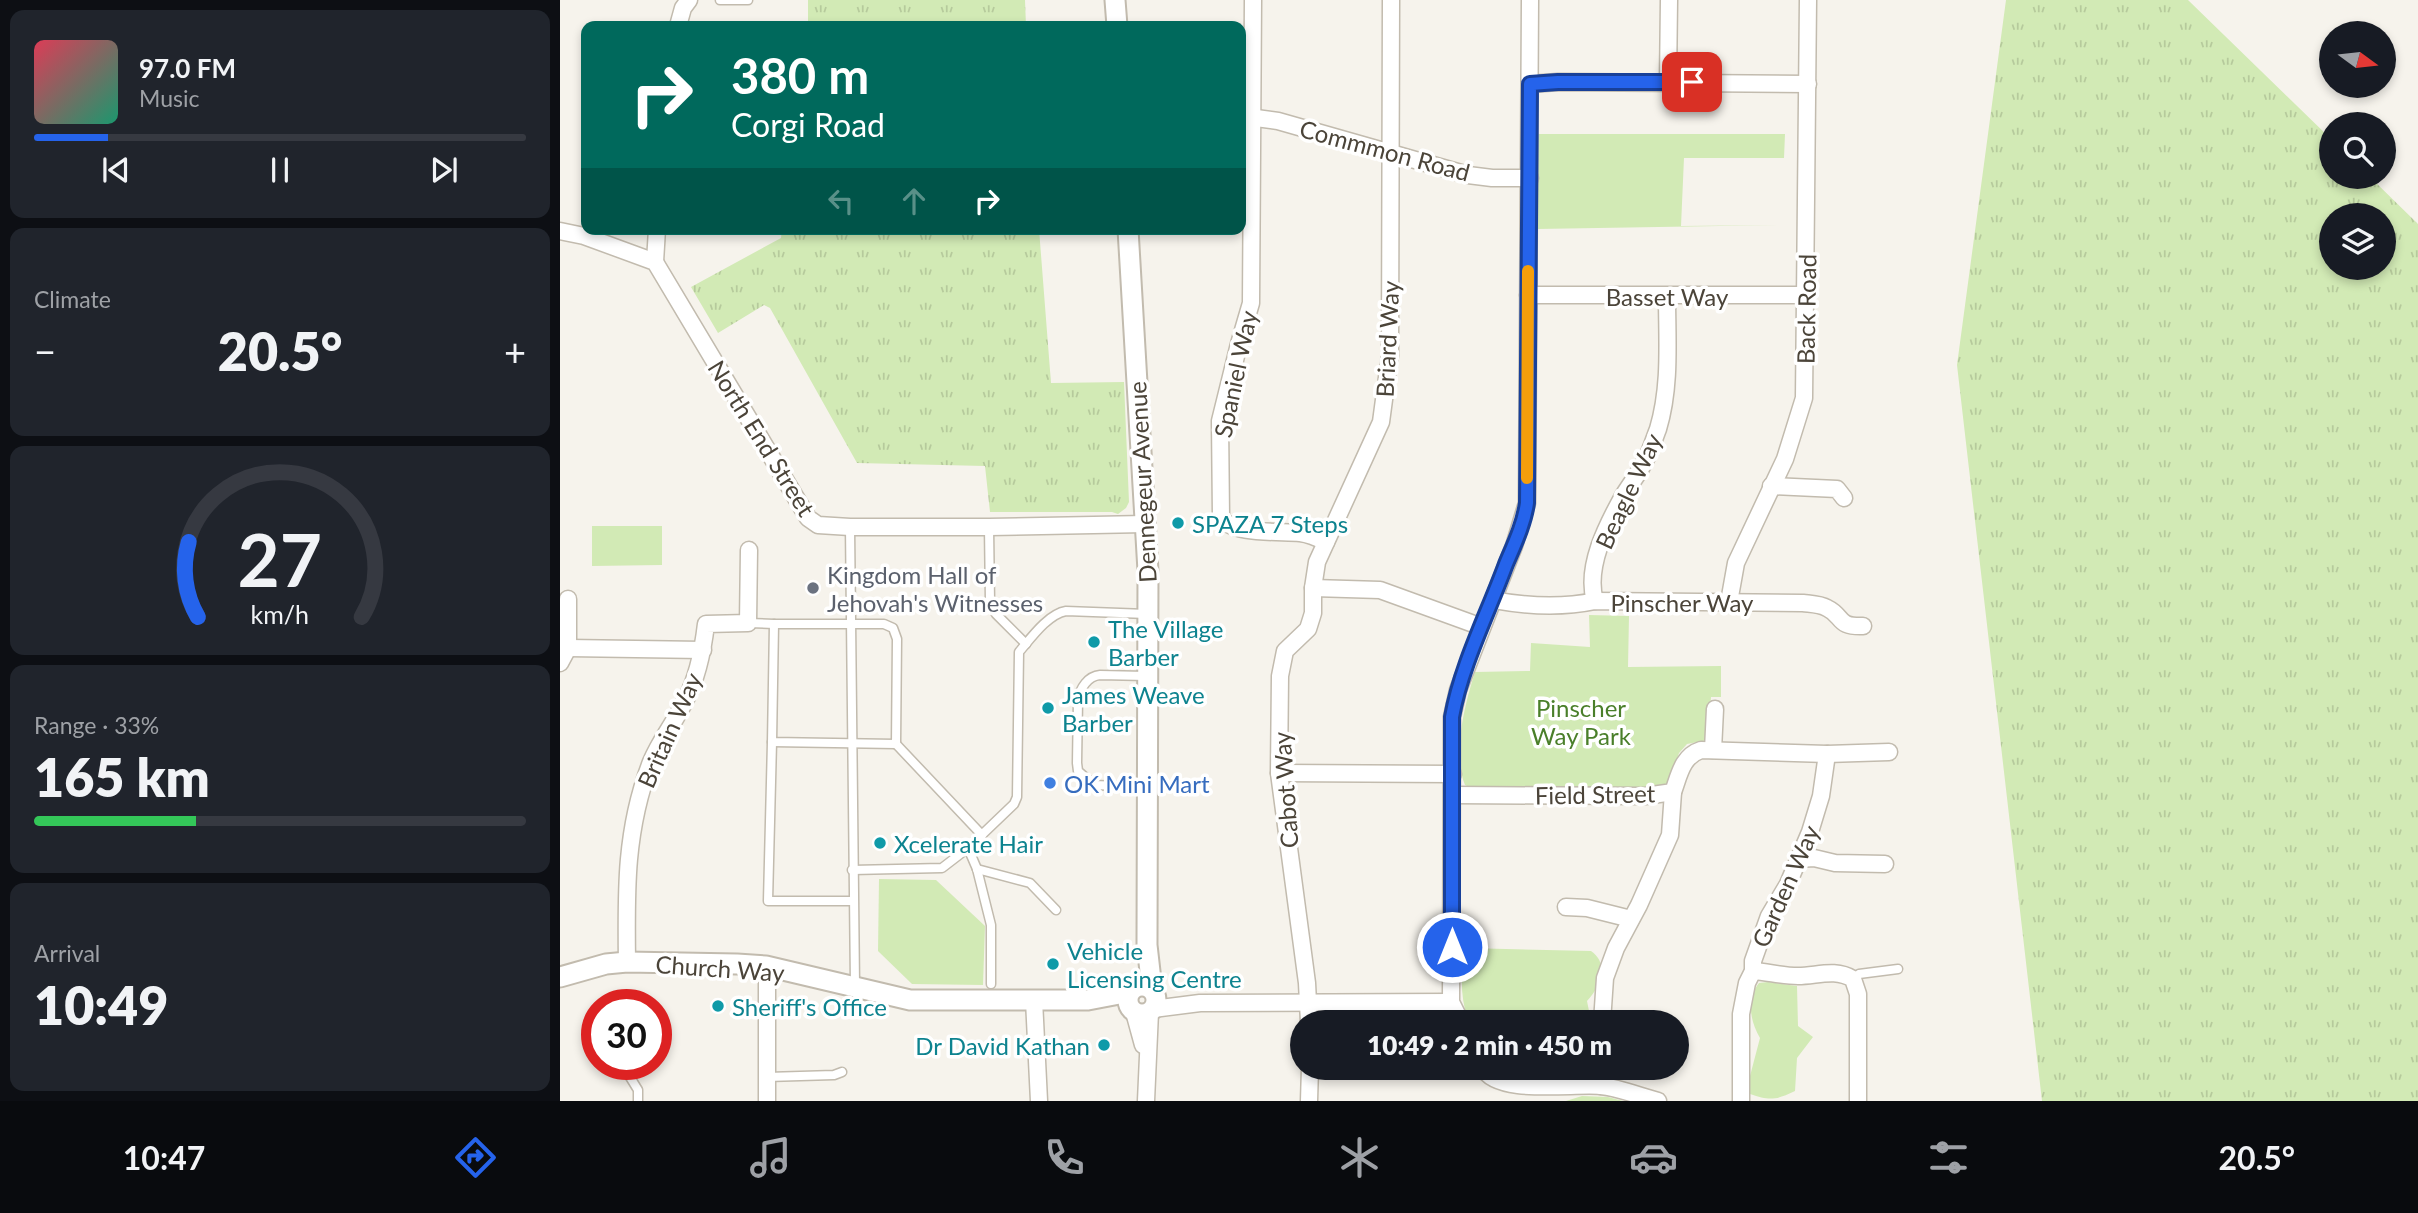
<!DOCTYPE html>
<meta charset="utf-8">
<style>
body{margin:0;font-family:Lato,sans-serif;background:#20242c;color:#f1f3f6;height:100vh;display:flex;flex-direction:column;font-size:26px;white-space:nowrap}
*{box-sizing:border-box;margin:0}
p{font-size:23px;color:#9ea1a6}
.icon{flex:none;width:38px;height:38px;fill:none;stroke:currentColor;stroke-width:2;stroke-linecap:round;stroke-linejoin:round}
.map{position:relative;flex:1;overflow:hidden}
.side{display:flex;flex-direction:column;gap:10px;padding:10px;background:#0d0f14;width:560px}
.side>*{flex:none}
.guide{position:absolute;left:21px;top:21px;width:665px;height:214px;border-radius:14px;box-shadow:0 4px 10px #0003;background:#00695c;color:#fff;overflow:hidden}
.needle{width:46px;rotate:105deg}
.fabs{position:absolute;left:1759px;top:21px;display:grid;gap:14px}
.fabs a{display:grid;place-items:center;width:77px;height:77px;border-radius:50%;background:#171b24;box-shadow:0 4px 10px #0003;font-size:35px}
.speed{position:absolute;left:21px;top:989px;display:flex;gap:14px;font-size:35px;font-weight:700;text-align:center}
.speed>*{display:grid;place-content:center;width:91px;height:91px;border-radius:50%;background:#171b24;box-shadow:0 4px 10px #0003;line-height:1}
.speed .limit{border:10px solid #d22;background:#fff;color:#111}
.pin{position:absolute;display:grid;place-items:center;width:60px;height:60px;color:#fff;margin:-30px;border-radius:14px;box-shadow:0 4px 10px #0006}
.me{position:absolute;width:77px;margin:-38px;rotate:0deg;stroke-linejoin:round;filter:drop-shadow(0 0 5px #0008)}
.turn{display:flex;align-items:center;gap:24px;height:147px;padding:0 35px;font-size:32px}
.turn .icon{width:91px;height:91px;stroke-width:2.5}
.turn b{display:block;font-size:49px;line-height:60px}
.lanes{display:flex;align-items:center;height:66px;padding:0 35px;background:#0003;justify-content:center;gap:35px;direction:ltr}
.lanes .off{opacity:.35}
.big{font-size:52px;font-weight:800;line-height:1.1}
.side .widget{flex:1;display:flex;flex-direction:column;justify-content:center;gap:10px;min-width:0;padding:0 24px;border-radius:14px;background:#20242c}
.side .dial{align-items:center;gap:0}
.dial svg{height:182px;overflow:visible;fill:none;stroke:#363941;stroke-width:7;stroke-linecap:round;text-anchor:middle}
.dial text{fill:#f1f3f6;stroke:none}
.song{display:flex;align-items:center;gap:21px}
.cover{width:84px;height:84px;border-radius:10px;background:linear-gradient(135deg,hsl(350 70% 55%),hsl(160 70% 35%))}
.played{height:7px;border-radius:4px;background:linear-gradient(90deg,#2563eb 15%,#363941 15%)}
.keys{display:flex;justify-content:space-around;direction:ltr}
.heat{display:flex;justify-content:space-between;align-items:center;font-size:38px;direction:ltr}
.charge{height:10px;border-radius:5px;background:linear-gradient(90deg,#34c759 33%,#363941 0)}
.trip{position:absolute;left:730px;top:1010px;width:399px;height:70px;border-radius:35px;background:#171b24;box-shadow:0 4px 10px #0003;font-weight:800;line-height:70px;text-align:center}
.tab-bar{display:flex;height:112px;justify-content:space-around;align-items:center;background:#090b0e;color:#9ea1a6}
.tab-bar .icon{width:49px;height:49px}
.tab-bar .on{color:#2563eb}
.tab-bar b{font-size:32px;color:#f1f3f6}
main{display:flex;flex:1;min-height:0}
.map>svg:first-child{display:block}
.grass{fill:url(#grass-tufts);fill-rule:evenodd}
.park{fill:#d2eab5}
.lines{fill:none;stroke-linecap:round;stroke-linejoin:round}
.service-casing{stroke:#c2bbae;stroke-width:11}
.minor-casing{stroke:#c2bbae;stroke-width:19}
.tertiary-casing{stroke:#c2bbae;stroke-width:23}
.service{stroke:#fff;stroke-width:8}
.minor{stroke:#fff;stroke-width:16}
.tertiary{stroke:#fff;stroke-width:19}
.route-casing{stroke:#184099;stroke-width:18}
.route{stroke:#2563eb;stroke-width:12}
.slow{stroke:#f59e0b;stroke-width:12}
.culture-dot{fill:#0f9aa8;stroke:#fff;stroke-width:2.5}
.worship-dot{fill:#6b7280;stroke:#fff;stroke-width:2.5}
.shop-dot{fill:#3f7fe0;stroke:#fff;stroke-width:2.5}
.labels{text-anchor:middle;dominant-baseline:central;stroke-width:7;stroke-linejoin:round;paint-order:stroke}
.street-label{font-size:24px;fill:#4b4439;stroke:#fff}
.culture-label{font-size:24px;fill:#0d838f;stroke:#fff;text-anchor:start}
.worship-label{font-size:24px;fill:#5b616d;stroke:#fff;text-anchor:start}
.park-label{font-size:24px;fill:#4a7f2a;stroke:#fff}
.shop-label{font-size:24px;fill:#366cbe;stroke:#fff;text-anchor:start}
</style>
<main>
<section class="side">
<div class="widget">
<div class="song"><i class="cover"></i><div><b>97.0 FM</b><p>Music</p></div></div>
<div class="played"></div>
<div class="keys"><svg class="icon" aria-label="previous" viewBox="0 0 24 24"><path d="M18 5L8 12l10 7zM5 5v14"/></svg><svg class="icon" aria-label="pause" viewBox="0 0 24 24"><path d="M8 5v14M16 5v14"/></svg><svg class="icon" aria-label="next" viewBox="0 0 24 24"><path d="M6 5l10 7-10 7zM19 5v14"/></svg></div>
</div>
<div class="widget"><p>Climate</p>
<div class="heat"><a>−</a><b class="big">20.5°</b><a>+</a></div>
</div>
<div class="widget dial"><svg viewBox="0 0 100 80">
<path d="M14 69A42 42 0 1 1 86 69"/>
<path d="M14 69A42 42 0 0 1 10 36" stroke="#2563eb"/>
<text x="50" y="56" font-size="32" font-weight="700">27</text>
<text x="50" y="72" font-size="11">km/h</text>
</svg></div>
<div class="widget"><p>Range · 33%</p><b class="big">165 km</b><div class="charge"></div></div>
<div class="widget"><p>Arrival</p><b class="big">10:49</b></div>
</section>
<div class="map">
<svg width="1858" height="1101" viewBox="0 0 1858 1101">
<defs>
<pattern id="grass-tufts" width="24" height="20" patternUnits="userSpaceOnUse" patternTransform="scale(1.75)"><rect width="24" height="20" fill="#d2eab5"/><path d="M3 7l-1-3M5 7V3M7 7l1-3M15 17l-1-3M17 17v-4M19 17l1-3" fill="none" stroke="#b6ca9c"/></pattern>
</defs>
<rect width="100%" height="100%" fill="#f6f3ec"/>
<!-- grass -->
<g class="grass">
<path d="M248,0H465L466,26H248Z"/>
<path d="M1446,0H1628L1771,139V177H1810L1858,224V1101H1482L1397,365ZM1771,215H1824V268H1771Z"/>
<path d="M222,229H479L491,383L564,382L569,502L566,508L558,514L552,512H430L425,466L297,463L210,308L204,305L158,333L131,287L221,238Z"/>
</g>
<!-- park -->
<g class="park">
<path d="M977,134H1225L1224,158H1124L1121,226L1223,225L977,229Z"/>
<path d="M32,526H102V565L32,566Z"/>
<path d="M1029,615L1069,616L1068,667L1161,666V697H1151L1148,740L1127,744L1119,753L1109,784L1098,790L917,791L905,785C892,754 905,703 915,672L970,671L971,643L1030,647Z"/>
<path d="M319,879L376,880L425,926L423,985L352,984L318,951Z"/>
<path d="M906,948L1031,951C1050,964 1040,987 1027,1001L1029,1011L1036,1017V1022H909C900,1000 900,971 906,948Z"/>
<path d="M1208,982L1237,986L1238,1026L1253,1037L1237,1058L1235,1091C1216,1100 1210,1101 1190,1094V1076L1200,1038C1190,1021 1186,999 1199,983Z"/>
<path d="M955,1068H1035V1076C1011,1076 974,1085 955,1068Z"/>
<path d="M1022,1096L1048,1097L1063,1101H1006Z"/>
</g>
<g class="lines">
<defs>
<g id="service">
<path d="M160,0H188"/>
<path d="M290,527L295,986"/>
<path d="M429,527L430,602L436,614L466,644"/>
<path d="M188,623L214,624"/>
<path d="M214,624H324L333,628L337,639L336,744L212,742Z"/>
<path d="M586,676L540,675C528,676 520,688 518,700L517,763L518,771L534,785L587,787"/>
<path d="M212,742L208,901H293"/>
<path d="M336,744L422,835"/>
<path d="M408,848L417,869L431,925V984"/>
<path d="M417,869L470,883L496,910"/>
<path d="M292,870L382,868L408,848L454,804L457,797L459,652C471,638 488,614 506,611L587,614"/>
<path d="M1293,979L1299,974L1338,969"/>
<path d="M70,1077L78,1090V1101"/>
<path d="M207,1077L274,1075L282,1072"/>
</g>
<g id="minor">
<path d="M693,0L691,303L679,344L660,421L661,517C669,535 721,531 740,533C749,534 758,538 766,542"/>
<path d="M118,26L123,8L129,0"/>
<path d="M1108,82L1109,0"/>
<path d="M970,84L998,82L1248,84"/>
<path d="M681,116L718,121L908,175L932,178H970"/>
<path d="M0,231L24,236L95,262L248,518L258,525L290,527H429L585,524"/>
<path d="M95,262L97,229"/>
<path d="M968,295H1246"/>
<path d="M1211,486L1277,489L1284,498"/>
<path d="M753,588L820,590L922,627"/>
<path d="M933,600C966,606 1002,608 1035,601L1243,603C1251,604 1260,604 1267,608C1284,616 1276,627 1303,626"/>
<path d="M1035,601C1025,567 1047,525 1063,496C1071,483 1080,472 1086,459C1091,450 1094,439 1098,429C1111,386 1107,340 1107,296"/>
<path d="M1169,602L1176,563L1225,459L1244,398L1248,0"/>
<path d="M8,648L143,650"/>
<path d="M0,663L8,648V599"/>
<path d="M1153,750L1155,709"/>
<path d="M719,773L893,774"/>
<path d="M893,795L1085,796L1113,792C1119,776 1122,756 1141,750L1267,754L1329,752"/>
<path d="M1239,859L1254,858L1275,863L1325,864"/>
<path d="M1006,907L1027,908L1071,919"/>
<path d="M67,962C66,891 65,829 91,762C100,740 115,722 125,701C138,677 143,650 146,624L188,623L189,550"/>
<path d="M1193,971C1208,972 1223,976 1238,976C1257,976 1275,968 1293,979L1298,994V1101"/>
<path d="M474,1000L479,1101"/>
<path d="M593,1009L640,1003L891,1002"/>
<path d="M574,1012L583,1045"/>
<path d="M749,1022L747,983L719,773L720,676L725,651L748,629L753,613V588L757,562L821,422L830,355L831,0"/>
<path d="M901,1022L891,1002L892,717L898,690L954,546L967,503L970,0"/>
<path d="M1042,1022L1045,978L1056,948L1079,905L1110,835L1113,792"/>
<path d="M923,1068C937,1096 1014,1083 1041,1086C1060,1088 1079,1096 1098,1101"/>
<path d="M1041,1086V1068"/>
<path d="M207,1101V966"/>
<path d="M586,1101L590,1012"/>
<path d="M749,1101L750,1068"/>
<path d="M1181,1101V1014L1187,983L1193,971V961L1209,916L1228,884L1250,832L1261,796L1267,754"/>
</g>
<g id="tertiary">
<path d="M555,0L557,26"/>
<path d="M568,229L588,571L587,945L592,989"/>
<path d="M0,977L46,964L67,962L177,964L206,966L350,1000H528L570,992"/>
<circle cx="582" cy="1000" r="14"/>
</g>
</defs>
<!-- service casing -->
<use href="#service" class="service-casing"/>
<!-- minor casing -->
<use href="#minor" class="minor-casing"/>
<!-- tertiary casing -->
<use href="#tertiary" class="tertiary-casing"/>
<!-- service -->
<use href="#service" class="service"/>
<!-- minor -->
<use href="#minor" class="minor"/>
<!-- tertiary -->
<use href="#tertiary" class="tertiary"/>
</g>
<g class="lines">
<defs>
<path id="route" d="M892,947V717C901,666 928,613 946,564C954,545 964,524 967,503L970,84L998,82H1132"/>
</defs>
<!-- route casing -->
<use href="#route" class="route-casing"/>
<!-- route -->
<use href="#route" class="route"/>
<!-- slow -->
<path class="slow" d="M967,478L968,271"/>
</g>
<!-- markers -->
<g class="culture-dot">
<circle cx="618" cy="523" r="7"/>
<circle cx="534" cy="642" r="7"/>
<circle cx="488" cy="708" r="7"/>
<circle cx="320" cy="843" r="7"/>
<circle cx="493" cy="964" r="7"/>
<circle cx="158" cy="1006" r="7"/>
<circle cx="544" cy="1045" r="7"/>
</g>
<circle class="worship-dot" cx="253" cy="588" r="7"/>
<circle class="shop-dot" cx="490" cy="783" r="7"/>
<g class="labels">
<!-- street labels -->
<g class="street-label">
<text transform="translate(825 150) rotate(15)">Commmon Road</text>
<text x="1107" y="296">Basset Way</text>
<text transform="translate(1246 309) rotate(-89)">Back Road</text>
<text transform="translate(827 339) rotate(-87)">Briard Way</text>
<text transform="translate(675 374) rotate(-78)">Spaniel Way</text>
<text transform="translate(202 438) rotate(58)">North End Street</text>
<text transform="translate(582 482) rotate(-93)">Dennegeur Avenue</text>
<text transform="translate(1068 491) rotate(-65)">Beagle Way</text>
<text x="1122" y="602">Pinscher Way</text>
<text transform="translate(109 730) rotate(-66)">Britain Way</text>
<text transform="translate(725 790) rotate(-94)">Cabot Way</text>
<text transform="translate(1035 794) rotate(-1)">Field Street</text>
<text transform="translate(1225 886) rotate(-66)">Garden Way</text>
<text transform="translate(160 968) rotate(4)">Church Way</text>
</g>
<!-- culture labels -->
<g class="culture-label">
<text x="632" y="523">SPAZA 7 Steps</text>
<text x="548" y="628">The Village<tspan x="548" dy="28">Barber</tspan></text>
<text x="502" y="694">James Weave<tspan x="502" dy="28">Barber</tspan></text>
<text x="334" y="843">Xcelerate Hair</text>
<text x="507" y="950">Vehicle<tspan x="507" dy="28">Licensing Centre</tspan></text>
<text x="172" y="1006">Sheriff's Office</text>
<text x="530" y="1045" text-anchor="end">Dr David Kathan</text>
</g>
<!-- worship labels -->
<g class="worship-label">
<text x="267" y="574">Kingdom Hall of<tspan x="267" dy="28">Jehovah's Witnesses</tspan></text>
</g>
<!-- park labels -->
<g class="park-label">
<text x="1021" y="707">Pinscher<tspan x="1021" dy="28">Way Park</tspan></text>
</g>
<!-- shop labels -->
<g class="shop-label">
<text x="504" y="783">OK Mini Mart</text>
</g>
</g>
</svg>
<div class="fabs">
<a><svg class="needle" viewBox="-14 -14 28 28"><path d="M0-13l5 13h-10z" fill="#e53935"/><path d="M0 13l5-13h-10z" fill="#9ea1a6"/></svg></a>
<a><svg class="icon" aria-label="search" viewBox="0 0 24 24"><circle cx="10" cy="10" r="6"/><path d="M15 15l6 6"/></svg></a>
<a><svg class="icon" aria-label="layers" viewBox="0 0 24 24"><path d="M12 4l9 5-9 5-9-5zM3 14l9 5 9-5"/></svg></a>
</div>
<div class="speed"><div class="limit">30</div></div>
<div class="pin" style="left:1132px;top:82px;background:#d93025"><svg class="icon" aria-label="arrive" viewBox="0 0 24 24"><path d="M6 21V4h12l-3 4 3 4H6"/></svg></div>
<svg class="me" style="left:892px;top:947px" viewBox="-20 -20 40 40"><circle r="17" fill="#2563eb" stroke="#fff" stroke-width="3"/><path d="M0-11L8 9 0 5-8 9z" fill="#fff"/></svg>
<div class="trip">10:49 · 2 min · 450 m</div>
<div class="guide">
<div class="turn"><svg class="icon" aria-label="right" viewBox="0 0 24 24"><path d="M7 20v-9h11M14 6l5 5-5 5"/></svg><div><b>380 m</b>Corgi Road</div></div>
<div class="lanes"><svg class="icon off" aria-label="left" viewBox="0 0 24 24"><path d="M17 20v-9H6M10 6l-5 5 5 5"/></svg><svg class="icon off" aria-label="ahead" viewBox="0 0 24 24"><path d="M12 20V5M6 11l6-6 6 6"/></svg><svg class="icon" aria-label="right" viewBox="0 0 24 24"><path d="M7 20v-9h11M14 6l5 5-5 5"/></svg></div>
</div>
</div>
</main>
<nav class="tab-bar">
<b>10:47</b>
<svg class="icon on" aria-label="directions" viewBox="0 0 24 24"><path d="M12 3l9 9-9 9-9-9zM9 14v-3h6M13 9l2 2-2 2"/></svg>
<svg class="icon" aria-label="music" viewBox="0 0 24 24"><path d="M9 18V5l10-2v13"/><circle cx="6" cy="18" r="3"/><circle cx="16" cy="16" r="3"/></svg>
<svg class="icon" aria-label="phone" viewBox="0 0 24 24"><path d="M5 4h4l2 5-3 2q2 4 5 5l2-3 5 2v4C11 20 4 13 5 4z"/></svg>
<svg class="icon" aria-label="climate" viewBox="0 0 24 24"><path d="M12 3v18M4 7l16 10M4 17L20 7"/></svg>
<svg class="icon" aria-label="car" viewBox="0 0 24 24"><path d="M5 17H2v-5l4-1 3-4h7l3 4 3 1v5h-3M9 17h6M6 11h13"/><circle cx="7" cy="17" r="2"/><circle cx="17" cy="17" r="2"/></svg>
<svg class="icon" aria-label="filters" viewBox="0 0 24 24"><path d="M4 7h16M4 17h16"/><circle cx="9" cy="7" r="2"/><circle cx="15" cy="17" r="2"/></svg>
<b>20.5°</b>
</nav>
